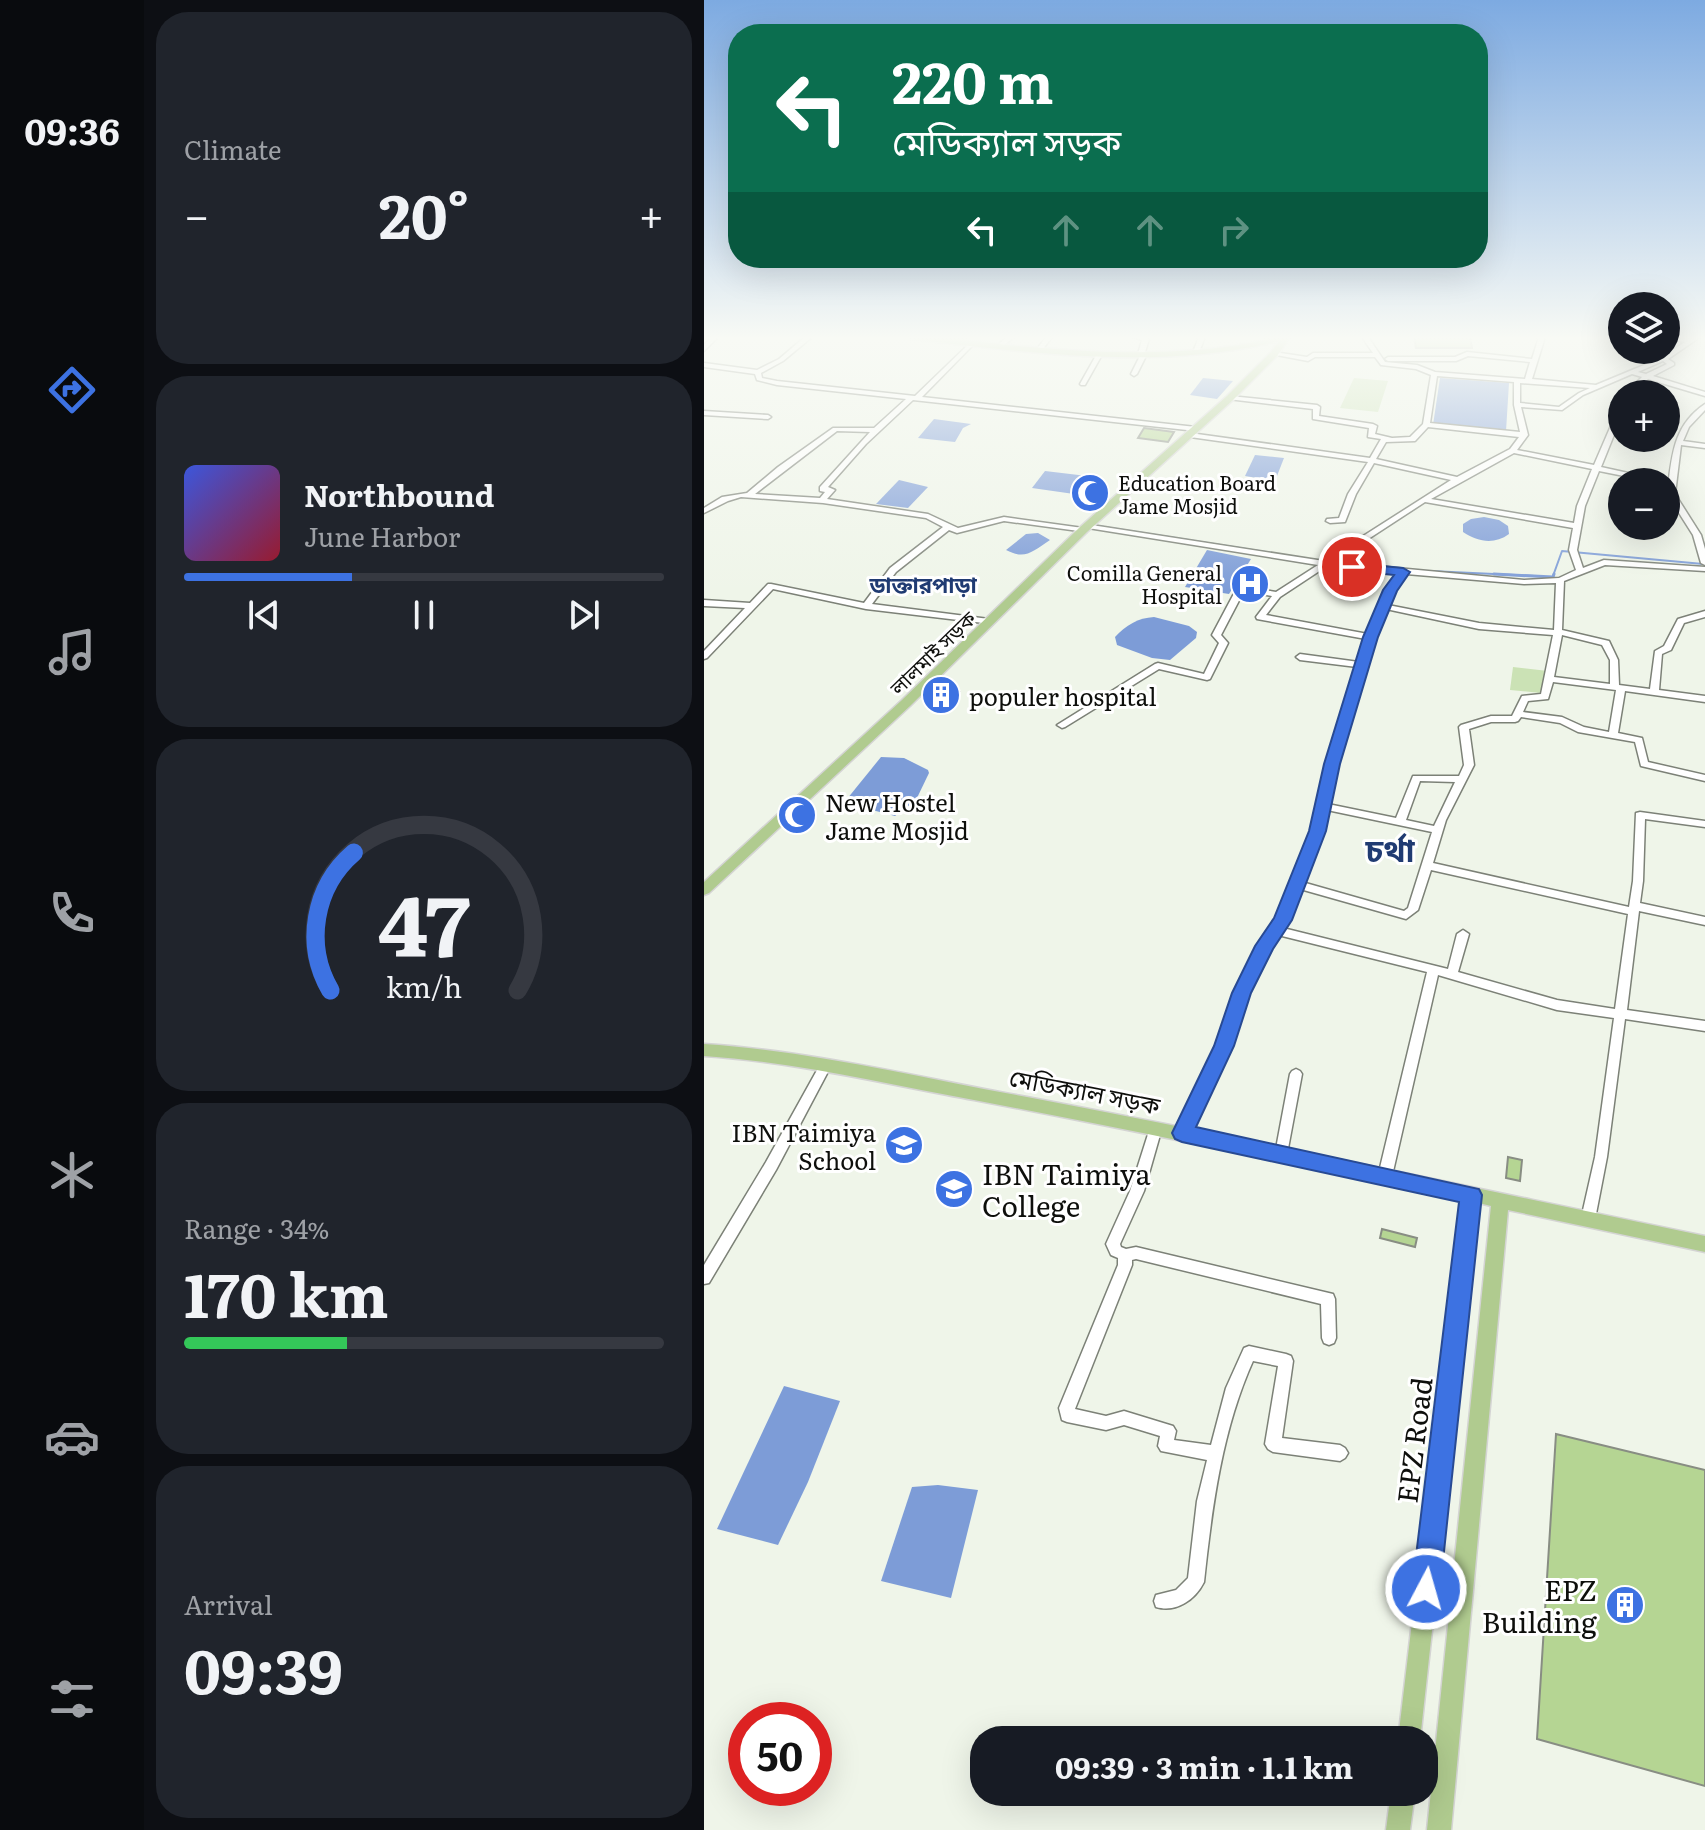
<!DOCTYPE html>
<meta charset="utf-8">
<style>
body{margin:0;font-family:Literata,"Noto Sans Bengali",serif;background:#20242c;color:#f1f3f6;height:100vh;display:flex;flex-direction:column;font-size:30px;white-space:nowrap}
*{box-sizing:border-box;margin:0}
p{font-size:26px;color:#9ea1a6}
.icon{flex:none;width:44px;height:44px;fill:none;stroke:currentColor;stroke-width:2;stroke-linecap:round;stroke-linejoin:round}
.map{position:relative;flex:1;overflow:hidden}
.details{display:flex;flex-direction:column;gap:12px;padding:12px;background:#0d0f14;width:560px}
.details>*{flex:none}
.top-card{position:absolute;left:24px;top:24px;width:760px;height:244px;border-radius:32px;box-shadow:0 8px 32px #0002;background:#0b6e4f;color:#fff;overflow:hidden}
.controls{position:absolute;left:904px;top:292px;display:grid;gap:16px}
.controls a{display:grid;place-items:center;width:72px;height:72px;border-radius:50%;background:#171b24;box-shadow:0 8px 32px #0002;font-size:40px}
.speed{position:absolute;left:24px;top:1702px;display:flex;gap:16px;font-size:40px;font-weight:700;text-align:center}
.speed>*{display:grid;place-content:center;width:104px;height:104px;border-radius:50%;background:#171b24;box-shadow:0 8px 32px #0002;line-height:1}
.speed .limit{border:12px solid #d22;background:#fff;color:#111}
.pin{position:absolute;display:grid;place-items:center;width:68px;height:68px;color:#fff;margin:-34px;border:4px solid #fff;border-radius:50%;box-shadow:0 2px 8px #0007}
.me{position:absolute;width:88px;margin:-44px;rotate:6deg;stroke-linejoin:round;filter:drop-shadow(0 0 6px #0008)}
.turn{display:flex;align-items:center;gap:28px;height:168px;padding:0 32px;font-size:36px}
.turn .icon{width:104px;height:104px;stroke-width:2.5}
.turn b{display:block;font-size:56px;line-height:68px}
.lanes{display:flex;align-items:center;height:76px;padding:0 32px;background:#0003;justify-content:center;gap:40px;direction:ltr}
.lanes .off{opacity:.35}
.big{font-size:60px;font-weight:700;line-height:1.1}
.details .widget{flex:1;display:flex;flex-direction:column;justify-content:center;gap:12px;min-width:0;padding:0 28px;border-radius:32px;background:#20242c}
.details .dial{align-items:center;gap:0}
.dial svg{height:208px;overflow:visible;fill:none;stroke:#363941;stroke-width:7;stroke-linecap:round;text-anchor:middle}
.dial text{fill:#f1f3f6;stroke:none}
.song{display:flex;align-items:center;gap:24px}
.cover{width:96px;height:96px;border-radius:12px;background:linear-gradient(135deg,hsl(230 70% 55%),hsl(350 70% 35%))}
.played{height:8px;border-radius:4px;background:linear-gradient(90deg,#3d72e2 35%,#363941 35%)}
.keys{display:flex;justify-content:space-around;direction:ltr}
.heat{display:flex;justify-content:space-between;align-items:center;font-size:44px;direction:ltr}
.charge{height:12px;border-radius:6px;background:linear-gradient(90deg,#34c759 34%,#363941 0)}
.trip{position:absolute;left:266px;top:1726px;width:468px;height:80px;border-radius:32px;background:#171b24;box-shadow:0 8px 32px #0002;font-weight:700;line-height:80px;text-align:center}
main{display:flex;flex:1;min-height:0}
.menu{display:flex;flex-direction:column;width:144px;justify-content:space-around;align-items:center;background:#090b0e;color:#9ea1a6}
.menu .icon{width:56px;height:56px}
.menu .on{color:#3d72e2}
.menu b{font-size:36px;color:#f1f3f6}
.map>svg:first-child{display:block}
.green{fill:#cbe2b5}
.water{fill:#7d9cd7}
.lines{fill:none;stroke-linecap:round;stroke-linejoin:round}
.stream-far1{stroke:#7d9cd7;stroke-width:2}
.stream{stroke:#7d9cd7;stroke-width:3}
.building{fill:#b5d593;stroke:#888d83;stroke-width:2}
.minor-casing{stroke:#7c8177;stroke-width:3}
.major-casing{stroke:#d4d4d3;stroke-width:3}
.minor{fill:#fff;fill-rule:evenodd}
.major{fill:#b0cb8f;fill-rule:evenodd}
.route{fill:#3d72e2;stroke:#284a93;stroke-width:2}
.labels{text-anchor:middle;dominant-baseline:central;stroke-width:6;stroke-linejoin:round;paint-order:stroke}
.far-poi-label{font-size:20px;fill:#0e0f0c;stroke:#fff;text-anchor:start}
.far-street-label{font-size:20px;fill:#0e0f0c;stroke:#fff}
.far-neighbourhood-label{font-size:22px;font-weight:bold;fill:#203b72;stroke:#fff}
.poi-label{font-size:24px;fill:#0e0f0c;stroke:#fff;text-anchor:start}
.street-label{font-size:24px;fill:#0e0f0c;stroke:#fff}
.near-poi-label{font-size:28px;fill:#0e0f0c;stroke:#fff;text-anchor:start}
.near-street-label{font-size:28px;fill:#0e0f0c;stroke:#fff}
.district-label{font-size:32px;font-weight:bold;fill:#203b72;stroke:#fff}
</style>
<main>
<nav class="menu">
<b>09:36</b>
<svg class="icon on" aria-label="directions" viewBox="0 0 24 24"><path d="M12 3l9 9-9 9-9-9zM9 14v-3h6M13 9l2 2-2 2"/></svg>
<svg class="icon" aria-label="music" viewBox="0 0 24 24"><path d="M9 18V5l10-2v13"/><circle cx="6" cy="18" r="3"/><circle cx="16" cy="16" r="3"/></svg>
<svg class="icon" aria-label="phone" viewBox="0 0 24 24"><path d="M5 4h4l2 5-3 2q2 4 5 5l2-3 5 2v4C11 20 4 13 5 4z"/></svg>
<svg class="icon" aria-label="climate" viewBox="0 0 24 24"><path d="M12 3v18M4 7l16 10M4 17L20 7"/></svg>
<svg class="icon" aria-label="car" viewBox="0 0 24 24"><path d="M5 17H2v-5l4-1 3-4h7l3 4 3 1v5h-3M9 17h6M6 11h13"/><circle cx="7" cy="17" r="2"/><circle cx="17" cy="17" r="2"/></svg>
<svg class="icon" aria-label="filters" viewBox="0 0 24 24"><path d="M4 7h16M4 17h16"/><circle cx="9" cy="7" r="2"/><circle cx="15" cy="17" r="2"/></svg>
</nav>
<section class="details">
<div class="widget"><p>Climate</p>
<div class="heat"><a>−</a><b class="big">20°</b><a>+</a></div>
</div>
<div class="widget">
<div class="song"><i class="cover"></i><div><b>Northbound</b><p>June Harbor</p></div></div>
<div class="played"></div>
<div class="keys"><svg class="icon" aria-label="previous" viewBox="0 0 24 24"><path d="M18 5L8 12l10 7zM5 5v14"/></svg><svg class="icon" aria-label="pause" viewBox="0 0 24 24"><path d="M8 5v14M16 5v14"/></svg><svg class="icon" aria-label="next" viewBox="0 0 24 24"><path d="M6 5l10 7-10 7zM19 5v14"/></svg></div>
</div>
<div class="widget dial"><svg viewBox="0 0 100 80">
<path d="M14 69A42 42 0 1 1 86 69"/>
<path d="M14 69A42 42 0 0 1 23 16" stroke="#3d72e2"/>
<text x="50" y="56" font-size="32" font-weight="700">47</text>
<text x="50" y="72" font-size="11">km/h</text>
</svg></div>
<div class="widget"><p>Range · 34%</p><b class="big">170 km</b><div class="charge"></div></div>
<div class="widget"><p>Arrival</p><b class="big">09:39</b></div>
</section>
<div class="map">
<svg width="1001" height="1830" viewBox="0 0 1001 1830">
<rect width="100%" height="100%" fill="#eff5e9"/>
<!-- green -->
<g class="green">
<path d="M650,378L684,381L674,412L636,408Z"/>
<path d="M809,667L844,671L837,693L806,690Z"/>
</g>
<!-- water -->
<g class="water">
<path d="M499,378L529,381L513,399L486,395Z"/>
<path d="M736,378L805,383L802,431L729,425Z"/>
<path d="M230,419L267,424L259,428L251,442L214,438Z"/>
<path d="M551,455L580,458L571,481L541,476Z"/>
<path d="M341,471L383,476L370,494L328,488Z"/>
<path d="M195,480L224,487L204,508L172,504Z"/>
<path d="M780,517L795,520L804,526L805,534C790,545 774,542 759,532V524L767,519Z"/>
<path d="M334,533L346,540C328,552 321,560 302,550L322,534Z"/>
<path d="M503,550L547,559L525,594L481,587Z"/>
<path d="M450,617L485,626L493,632L492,638L466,660L448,658L413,645L411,637C422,625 434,618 450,617Z"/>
<path d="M177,757L200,758L224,770L225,773L212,800L191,816L145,804L143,799Z"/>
<path d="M80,1386L136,1401L104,1482L74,1545L13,1529Z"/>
<path d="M234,1485L274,1490L247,1598L177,1581L208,1487Z"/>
</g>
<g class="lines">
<!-- stream-far1 -->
<g class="stream-far1">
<path d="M394,526L568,553"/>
<path d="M726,571L831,576"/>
<path d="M849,576L858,551L999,564"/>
</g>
<!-- stream -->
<path class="stream" d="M790,574L849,577L850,574"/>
</g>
<!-- building -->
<g class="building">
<path d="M710,337H766L768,348H712Z"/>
<path d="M440,428L470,432L464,442L434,438Z"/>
<path d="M230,687L255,692L246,703L220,697Z"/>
<path d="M804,1157L818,1160L816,1181L802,1178Z"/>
<path d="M678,1229L713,1238L711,1247L676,1238Z"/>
<path d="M852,1434L1001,1470V1786L833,1739Z"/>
</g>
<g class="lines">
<defs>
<g id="minor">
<path d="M8,337H14L0,351V345Z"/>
<path d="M101,337H108L79,361L57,373L58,378L73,381L211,396L267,342L270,344L269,345L218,397L492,427L496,429L492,431L209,400L162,444L124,487L131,490L123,499L224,514L254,528L300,517L379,528H382V532L300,521L253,533L245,530L192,572L168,604L285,619L288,620V624L162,609L69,589L3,658L0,659V651L41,608L0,606V600L46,603L64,584H67L160,603L186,568L239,527L222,518L119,503L37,497L24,501L0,513V508L18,497L43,493L74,467L129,428H170L202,399L73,385L53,380L51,374L0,367V363L53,370L75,359ZM133,431L166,432L116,487V491L121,492L116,498L51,494Z"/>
<path d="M303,337H310L298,347H294V345Z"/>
<path d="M342,337H348L338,350H334L333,349Z"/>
<path d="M429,337H440L445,339L441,352L443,354L433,374L430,376L427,374L436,356L434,354L438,340Z"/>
<path d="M495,337H501L495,352L492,354L489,352Z"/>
<path d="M658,337H664L681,362L713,365L731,372L821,379L826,362L764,356L752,361H684L681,359L684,357H751L763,352L828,359L835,337H841L828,379L892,385L957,358L981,342L962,339V337L986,339L989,337H996L964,359L970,363V365L949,376L1001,392V396L944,379L928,394H921L938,377L928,374L879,395L858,410L817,407L824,435L813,450L890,465L915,407L918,405V415L897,467L965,482L962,484V482H950L895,471L881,506L873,550L879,568L900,560L1001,567V571L901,565L860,581L858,630L905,641L914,660L915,685L946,689L951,651L960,646L974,619L1001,611V617L980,623L967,650L958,654L955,690L1001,696V702L921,691L914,733L938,738L944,762L1001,775V781L937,766L931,742L874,732L856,723L817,717L814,721L811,722H787L765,729L770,765L742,820L729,863L925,907L929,881L932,813L936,812L1001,821V827L941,819L939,881L936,903L1001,917V925L935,911L923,1010L1001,1021V1031L921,1019L903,1157L891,1219L889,1223L884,1225L879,1223L877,1219L891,1157L910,1018L853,1010L734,975L688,1176L686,1180L681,1182L676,1180L674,1176L723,972L574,935L566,948L544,993L526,1046L483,1137L478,1138L473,1137L472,1133L514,1046L532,993L555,946L573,919L608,831L623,764L653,667L596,660L592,657L596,654L655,662L662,639L553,619L552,617L568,596L540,591L517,635L524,643L506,679L503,680L455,669L361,727L358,728L353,725L451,664L454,663L500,674L515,643L508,635L534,586L572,592L614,565L384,528H381V524L620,561L747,480L670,463L652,494L641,522L626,523L622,521L623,519L635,518L644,494L664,462L486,437L482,435L486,433L666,458L677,439L664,437L665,428L609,419V409L524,399L523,398L526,396L613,405L616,407L615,416L669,424L673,426L671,434L688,438L706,437L719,424L727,375L712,369L677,365L671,357H611L604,361L567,354L570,352L603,357L609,353H669ZM959,361L963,364L942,374L934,372ZM733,376L810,382V405L816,432L726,423ZM816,383L886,388L875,393L855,407L816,403ZM724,427L815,437L806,449L753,477L672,459L682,442L711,441ZM810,453L888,469L873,506L870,523L727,499ZM721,502L869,528L865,550L872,570L855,578L820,580L629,562ZM623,566L694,573L682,590L664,634L562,615L576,597ZM702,574L820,584L852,583L850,630L775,623L684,605L690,590ZM682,609L775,629L849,635L837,694L818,696L808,716H787L757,725L755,727L760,765L755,776H709L692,818L624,804C639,738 658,672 682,609ZM858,635L898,645L906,660V684L850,677ZM849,682L912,690L905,732L880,727L858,717L819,712L824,701L844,699ZM716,781L751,782L730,826L702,820ZM623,810L728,832L704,908L700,911L598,882L618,831ZM727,870L924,914L911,1009L853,1000L754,972L765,934L759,930L753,934L744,969L579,928L596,889L702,919L714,910Z"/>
<path d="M394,352L399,353L381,385H377L376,384Z"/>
<path d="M1001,404V410L985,427L979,441L1001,444V448L977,445L971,494L997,535L1001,549V565L997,563L989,535L963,494C968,458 968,426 1001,404Z"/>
<path d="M0,411L64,415L67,417L64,419L0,415Z"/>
<path d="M121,1061L125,1063L127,1066L72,1170L5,1283L0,1284V1265L62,1162L117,1063Z"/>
<path d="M592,1069L596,1071L598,1074L583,1154L582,1158L577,1159L572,1158L571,1154L586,1074L588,1071Z"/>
<path d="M452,1123L457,1124L458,1128L440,1191L416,1244L417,1247L422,1249L432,1247L629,1294L631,1299L632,1338L630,1343L625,1345L620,1343L618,1338L617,1304L432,1259L428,1260V1265L371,1409L402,1416L420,1411L469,1426L472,1431L470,1440L507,1445L522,1388L540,1348L545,1346L582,1354L587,1356L589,1361L578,1438L636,1445L641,1448L644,1453L641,1458L636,1461L569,1452L564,1449L561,1444L574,1366L549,1361C518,1430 508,1507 500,1582C491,1600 472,1613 452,1607L450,1601L452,1595L472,1590L484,1578L493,1501L503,1460L457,1451L454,1446L456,1436L420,1425L402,1430L363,1422L358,1420L355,1408L414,1265V1258L407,1255L402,1244L426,1191L446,1128L447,1124Z"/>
</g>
<g id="major">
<path d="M203,337C244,335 285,344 326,347C403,354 497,357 573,337H586L573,356L529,400L383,532L206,706L5,893L0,895V882L198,700L375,528L523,396L567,352L575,341C455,371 328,353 207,339Z"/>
<path d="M0,1044C108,1051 217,1078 323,1097C550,1140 775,1189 1001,1236V1252L804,1210L747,1830H723L787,1206L775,1203L716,1740H694L758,1200C595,1165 433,1131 270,1100C181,1084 91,1062 0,1056Z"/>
<path d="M687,1792H711L706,1830H682Z"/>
</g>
</defs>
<!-- minor casing -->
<use href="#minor" class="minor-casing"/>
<!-- major casing -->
<use href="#major" class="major-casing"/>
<!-- minor -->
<use href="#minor" class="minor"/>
<!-- major -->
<use href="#major" class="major"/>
</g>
<!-- sky -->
<linearGradient id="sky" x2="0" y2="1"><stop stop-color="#7daae1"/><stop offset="0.57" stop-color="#f8faf5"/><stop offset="1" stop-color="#f8faf5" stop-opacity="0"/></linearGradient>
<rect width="1001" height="593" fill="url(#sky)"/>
<!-- route -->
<path class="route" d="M648,563L699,568L706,572L693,591L674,637L636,764L622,831L588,920L569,949L547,993L530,1046L492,1127L775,1189L778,1195L736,1589L732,1598L722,1602L712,1598L708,1589L755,1202L478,1142L471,1139L468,1133L510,1046L528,993L551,946L570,918L605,831L620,764L659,637L679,590L690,575L644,570L642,567Z"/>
<!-- icons -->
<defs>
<symbol id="mosque-disc" viewBox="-11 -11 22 22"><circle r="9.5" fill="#3d72e2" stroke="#fff"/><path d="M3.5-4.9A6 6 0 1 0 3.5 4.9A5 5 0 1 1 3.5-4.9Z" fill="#fff"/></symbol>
<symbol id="hospital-disc" viewBox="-11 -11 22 22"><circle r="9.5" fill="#3d72e2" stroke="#fff"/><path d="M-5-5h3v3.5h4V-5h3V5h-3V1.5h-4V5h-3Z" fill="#fff"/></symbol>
<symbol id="building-disc" viewBox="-11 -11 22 22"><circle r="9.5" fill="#3d72e2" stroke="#fff"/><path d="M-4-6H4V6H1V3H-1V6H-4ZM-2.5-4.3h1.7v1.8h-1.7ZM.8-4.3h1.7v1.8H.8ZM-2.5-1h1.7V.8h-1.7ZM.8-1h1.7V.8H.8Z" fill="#fff"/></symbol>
<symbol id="school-disc" viewBox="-11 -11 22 22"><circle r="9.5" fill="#3d72e2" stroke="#fff"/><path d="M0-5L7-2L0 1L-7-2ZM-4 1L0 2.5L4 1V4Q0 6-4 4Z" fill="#fff"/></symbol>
<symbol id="university-disc" viewBox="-11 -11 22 22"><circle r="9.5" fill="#3d72e2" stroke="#fff"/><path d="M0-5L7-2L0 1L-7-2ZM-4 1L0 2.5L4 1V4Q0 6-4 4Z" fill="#fff"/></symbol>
</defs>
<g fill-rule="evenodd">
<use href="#mosque-disc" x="364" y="471" width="44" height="44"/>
<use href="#hospital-disc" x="524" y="562" width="44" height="44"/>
<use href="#building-disc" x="215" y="673" width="44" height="44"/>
<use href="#mosque-disc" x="71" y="793" width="44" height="44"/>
<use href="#school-disc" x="178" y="1123" width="44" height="44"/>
<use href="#university-disc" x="228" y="1167" width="44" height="44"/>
<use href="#building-disc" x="899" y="1583" width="44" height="44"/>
</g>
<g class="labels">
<!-- far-poi labels -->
<g class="far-poi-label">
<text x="414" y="482">Education Board<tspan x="414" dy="23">Jame Mosjid</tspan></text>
<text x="518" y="572" text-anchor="end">Comilla General<tspan x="518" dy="23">Hospital</tspan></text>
</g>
<!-- far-street labels -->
<g class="far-street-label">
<text transform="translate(228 652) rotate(-44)">লালমাই সড়ক</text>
</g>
<!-- far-neighbourhood labels -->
<g class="far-neighbourhood-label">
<text x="219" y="583">ডাক্তারপাড়া</text>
</g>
<!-- poi labels -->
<g class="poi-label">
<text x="265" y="695">populer hospital</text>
<text x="121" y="801">New Hostel<tspan x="121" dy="28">Jame Mosjid</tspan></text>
<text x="172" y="1131" text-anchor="end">IBN Taimiya<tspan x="172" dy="28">School</tspan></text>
</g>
<!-- street labels -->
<g class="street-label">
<text transform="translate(381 1090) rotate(11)">মেডিক্যাল সড়ক</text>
</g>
<!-- near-poi labels -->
<g class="near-poi-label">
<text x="278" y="1173">IBN Taimiya<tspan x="278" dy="32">College</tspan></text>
<text x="893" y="1589" text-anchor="end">EPZ<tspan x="893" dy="32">Building</tspan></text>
</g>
<!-- near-street labels -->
<g class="near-street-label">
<text transform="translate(709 1440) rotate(-83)">EPZ Road</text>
</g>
<!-- district labels -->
<g class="district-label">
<text x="686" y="848">চর্থা</text>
</g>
</g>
</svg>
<div class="controls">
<a><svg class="icon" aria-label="layers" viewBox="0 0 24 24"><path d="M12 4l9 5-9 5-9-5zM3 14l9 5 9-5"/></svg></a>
<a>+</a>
<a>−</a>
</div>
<div class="speed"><div class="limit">50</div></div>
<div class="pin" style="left:648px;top:567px;background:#d93025"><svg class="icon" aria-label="arrive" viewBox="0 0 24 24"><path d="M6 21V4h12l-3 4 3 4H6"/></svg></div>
<svg class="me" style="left:722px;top:1589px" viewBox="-20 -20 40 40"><circle r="17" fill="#3d72e2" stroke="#fff" stroke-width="3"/><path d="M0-11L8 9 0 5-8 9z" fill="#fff"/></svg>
<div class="trip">09:39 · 3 min · 1.1 km</div>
<div class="top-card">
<div class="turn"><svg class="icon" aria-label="left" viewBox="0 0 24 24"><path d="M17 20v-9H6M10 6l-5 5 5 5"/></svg><div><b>220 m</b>মেডিক্যাল সড়ক</div></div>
<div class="lanes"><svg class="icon" aria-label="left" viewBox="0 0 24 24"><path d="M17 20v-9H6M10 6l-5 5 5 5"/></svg><svg class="icon off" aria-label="ahead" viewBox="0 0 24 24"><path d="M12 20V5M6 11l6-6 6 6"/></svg><svg class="icon off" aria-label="ahead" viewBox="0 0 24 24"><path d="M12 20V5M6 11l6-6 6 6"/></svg><svg class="icon off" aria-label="right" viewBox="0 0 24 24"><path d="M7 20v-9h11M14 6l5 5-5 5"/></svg></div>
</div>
</div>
</main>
